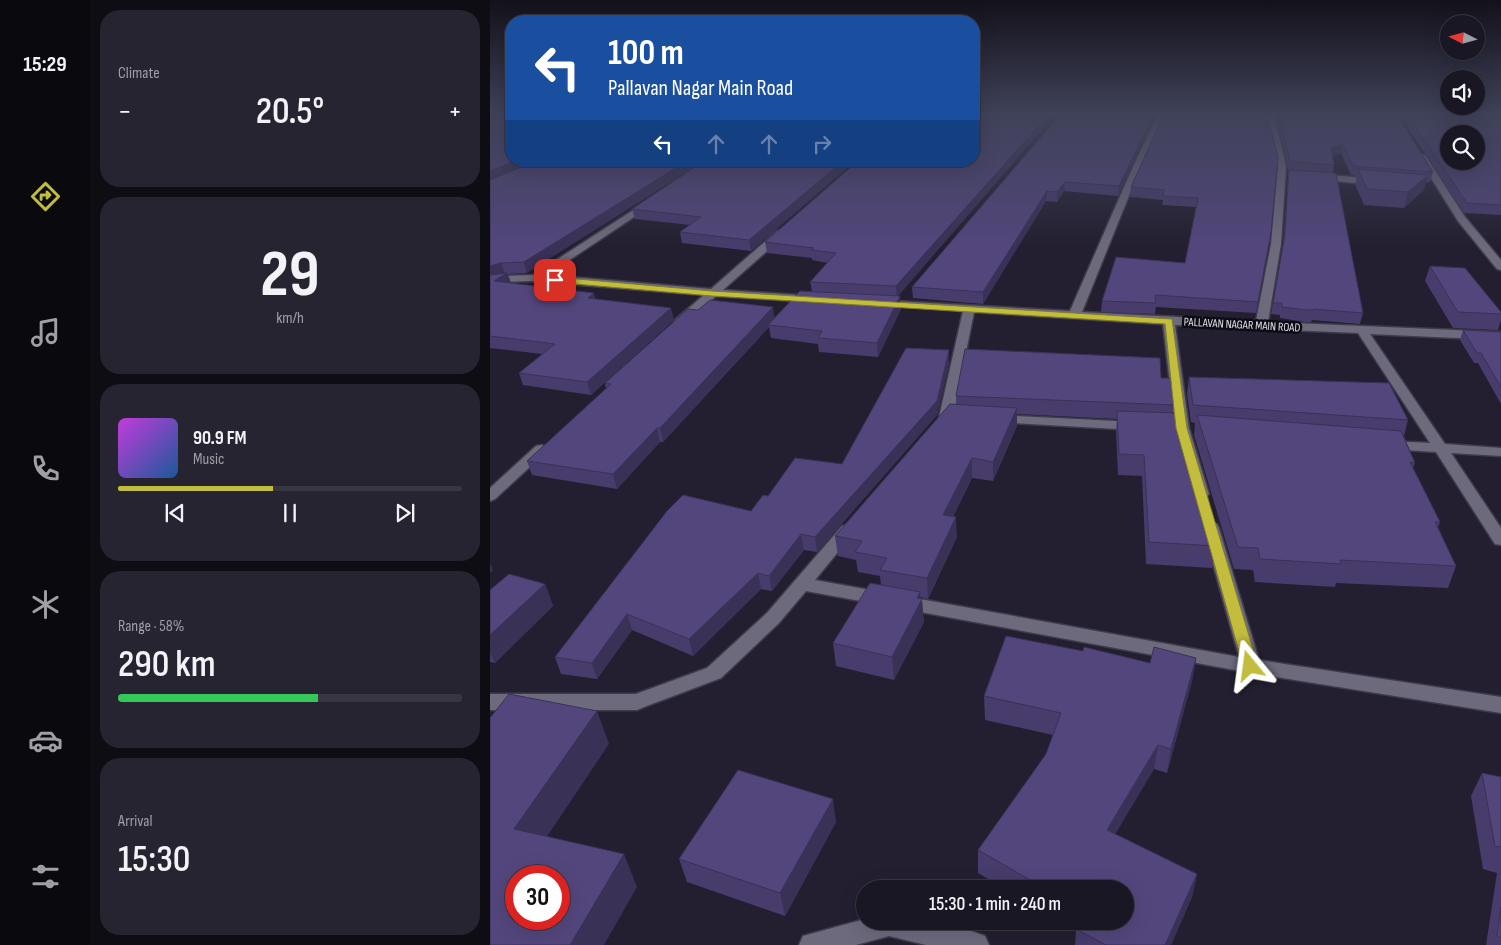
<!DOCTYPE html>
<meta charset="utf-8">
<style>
body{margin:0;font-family:"Sofia Sans Condensed",sans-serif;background:#272431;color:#f1f3f6;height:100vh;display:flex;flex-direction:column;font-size:19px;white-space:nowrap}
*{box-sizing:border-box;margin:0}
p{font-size:16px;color:#9f9fa6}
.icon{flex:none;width:28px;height:28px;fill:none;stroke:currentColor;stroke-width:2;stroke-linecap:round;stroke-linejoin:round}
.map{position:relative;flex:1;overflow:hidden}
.sheet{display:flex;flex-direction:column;gap:10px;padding:10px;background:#0e0d14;width:400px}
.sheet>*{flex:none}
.top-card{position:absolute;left:15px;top:15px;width:475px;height:152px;border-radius:20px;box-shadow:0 5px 20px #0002,0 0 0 1px #383641;background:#1a4fa0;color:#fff;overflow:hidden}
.needle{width:32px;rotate:276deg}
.buttons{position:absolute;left:950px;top:15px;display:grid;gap:10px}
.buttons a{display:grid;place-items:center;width:45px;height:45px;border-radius:50%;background:#1a1724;box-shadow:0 5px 20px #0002,0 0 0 1px #383641;font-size:25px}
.speed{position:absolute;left:15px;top:865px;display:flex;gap:10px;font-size:25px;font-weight:700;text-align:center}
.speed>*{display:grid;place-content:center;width:65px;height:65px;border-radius:50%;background:#1a1724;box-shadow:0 5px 20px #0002,0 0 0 1px #383641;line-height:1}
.speed .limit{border:8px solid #d22;background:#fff;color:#111}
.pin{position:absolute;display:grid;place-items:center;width:42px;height:42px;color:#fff;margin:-21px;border-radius:10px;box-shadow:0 2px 8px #0006}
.me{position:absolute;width:55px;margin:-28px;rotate:344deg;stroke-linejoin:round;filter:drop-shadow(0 0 4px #0008)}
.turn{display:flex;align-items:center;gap:18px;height:105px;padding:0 20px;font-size:22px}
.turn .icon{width:65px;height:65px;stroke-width:2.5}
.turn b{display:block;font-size:35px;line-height:42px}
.lanes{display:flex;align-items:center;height:48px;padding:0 20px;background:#0003;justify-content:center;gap:25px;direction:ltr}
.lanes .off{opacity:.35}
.big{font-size:38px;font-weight:600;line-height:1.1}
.sheet .widget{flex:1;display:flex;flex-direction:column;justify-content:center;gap:8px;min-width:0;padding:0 18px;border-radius:20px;background:#272431}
.sheet .dial{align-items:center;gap:0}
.dial b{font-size:65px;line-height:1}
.song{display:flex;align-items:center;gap:15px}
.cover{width:60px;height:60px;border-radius:8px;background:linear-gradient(135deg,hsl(290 70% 55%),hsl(210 70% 35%))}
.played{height:5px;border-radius:2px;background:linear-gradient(90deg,#c3bd3e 45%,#383641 45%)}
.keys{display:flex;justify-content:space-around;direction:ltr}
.heat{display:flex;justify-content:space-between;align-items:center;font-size:28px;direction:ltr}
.charge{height:8px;border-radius:4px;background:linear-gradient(90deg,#34c759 58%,#383641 0)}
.trip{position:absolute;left:366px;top:880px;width:278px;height:50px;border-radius:25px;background:#1a1724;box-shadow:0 5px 20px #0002,0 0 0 1px #383641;font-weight:600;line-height:50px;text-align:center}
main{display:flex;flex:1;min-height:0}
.tabs{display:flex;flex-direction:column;width:90px;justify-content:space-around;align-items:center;background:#0a090e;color:#9f9fa6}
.tabs .icon{width:35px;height:35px}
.tabs .selected{color:#c3bd3e}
.tabs b{font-size:22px;color:#f1f3f6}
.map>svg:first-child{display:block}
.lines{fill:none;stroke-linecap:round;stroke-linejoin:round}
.street-casing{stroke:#3f3c4a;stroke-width:3}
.street{fill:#6e6a7e;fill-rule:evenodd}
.wall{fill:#473c6b}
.shaded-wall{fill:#3a3157}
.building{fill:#53467c;stroke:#3a3157;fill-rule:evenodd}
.route{fill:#c3bd3e;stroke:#7f7b28}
.labels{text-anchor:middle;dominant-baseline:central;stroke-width:5;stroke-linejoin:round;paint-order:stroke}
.far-street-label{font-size:12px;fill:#e1dfea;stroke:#0c0a12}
</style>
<main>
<nav class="tabs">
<b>15:29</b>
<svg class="icon selected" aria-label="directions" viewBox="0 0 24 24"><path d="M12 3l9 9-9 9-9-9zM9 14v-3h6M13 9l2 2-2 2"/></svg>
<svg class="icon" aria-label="music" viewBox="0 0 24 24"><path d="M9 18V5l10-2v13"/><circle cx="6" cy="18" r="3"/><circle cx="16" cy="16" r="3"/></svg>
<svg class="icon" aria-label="phone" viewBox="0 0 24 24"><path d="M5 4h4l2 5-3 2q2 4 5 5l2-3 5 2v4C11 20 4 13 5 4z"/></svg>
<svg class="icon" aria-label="climate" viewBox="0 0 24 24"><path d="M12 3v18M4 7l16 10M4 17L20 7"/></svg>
<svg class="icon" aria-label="car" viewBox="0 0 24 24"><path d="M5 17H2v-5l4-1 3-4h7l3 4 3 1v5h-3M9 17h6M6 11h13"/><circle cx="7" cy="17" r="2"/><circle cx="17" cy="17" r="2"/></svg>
<svg class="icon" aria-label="filters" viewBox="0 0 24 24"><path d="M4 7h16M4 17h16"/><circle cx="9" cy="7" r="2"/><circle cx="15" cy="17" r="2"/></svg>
</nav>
<section class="sheet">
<div class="widget"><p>Climate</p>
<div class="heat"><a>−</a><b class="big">20.5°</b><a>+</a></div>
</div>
<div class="widget dial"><b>29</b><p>km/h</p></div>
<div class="widget">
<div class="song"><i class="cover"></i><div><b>90.9 FM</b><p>Music</p></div></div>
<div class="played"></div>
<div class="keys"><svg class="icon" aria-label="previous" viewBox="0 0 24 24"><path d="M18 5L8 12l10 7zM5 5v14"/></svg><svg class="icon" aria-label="pause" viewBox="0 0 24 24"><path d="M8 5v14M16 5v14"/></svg><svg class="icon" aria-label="next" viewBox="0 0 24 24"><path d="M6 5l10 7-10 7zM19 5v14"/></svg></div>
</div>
<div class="widget"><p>Range · 58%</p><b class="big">290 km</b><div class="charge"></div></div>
<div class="widget"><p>Arrival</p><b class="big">15:30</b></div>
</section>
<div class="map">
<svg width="1011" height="945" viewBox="0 0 1011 945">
<rect width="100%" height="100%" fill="#231f30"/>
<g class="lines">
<defs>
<g id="street">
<path d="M549,114H575L576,115L572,117Z"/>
<path d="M668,114H676L646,178L592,312L766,321L781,244L788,166L776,114H784L796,166L791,244L778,322L1011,332V340L880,334L955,444L1011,448V456L961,453L1011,528V545L1005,544L946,452L899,449L894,448L892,445L894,442L899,441L940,443L868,333L685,325L699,428L719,494L716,497H706L703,494L685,428L673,324L484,312L463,417L456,421L451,420L449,417L473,311L391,305L385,302L387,300L580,311L638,178Z"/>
<path d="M929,155H935L975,217L1011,260V270L1007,269L968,221L928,157Z"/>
<path d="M828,174L885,179L889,182L885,185L825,179L824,177Z"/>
<path d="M159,200L162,201V205L57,275L221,289L287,231L291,230L296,233L295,235L233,290L323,296L329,299L323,302L226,296L194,325H186L184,322L186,319L214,295L40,281L11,282L0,285V279L11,276L43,275Z"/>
<path d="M507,415L646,422L653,426L646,430L502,422L500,419Z"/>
<path d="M51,445L56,446L58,449L56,452L5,499L0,501V488L46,446Z"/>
<path d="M721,523L727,524L729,528L769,660L1011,697V713L761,673L316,591L289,623L231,678L154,707L147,710H0V694H146L217,668L277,613L352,526L358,525L364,526L366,530L325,580L749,657L713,528L715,524Z"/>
<path d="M375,919V921C418,921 454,920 495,936L499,945H436L399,936L366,945H309L313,936Z"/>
</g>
</defs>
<!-- street casing -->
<use href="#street" class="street-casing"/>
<!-- street -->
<use href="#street" class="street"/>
</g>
<!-- wall -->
<g class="wall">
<path d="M0,114L37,273L18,274L21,283L106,299L184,320L101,395L33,385L29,373L52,354L0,348Z"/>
<path d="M571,114H666L628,196L574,191L567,202L556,201L493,304L423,298L422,287Z"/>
<path d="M674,114L781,233L766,313L666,307L665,314L611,312L612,301L695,263L706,207L672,205L673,200L640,197L641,187Z"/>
<path d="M786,114H906L943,172L940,182H936L934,190L914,208L874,205L865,184L867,176L861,175L851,153L843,156L844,165L843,173L873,313L870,324L822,320L821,322H815L790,318V315L781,314L793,244L798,179L799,170H798Z"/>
<path d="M909,114H1011V215L974,213Z"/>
<path d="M562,118L408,296L411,309L388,357L329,352L328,344L281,338L279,327L173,442H170L127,489L42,475L37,461L116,389L115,383L285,318L322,291L320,282L338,263L322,260V258L277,253L275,242Z"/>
<path d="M365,161L261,251L192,243L190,232L200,225L145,219L142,209Z"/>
<path d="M940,266L1011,312V320L1008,330L963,328L935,281Z"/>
<path d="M973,330L1011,332V404L988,363H984L970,340Z"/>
<path d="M459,363L447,415L327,552L314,550L282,591L271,589L203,656L142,630L107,679L71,674L65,657L261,511L278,496L352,464Z"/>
<path d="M699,377L918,420L914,436L925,463L923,468L950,522L948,527L966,566L958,588L846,583L845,587L765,582L763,570L744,569L704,435L705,423L701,422L697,394Z"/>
<path d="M671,378L684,405L683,413L726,546L722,568L656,564L652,476L628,475L626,431L627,419L527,414V426L503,481L482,478L463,517L467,537L438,599L430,597L434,622L404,680L346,666L343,643L391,585L390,576L368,572L366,560L348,556L345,536L466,405V396Z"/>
<path d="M55,584L63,606L5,663L0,662V590Z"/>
<path d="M593,651L660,663L706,658L702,681L677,773L664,769L625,834L707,874L702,897L681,945H585L586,931L570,921H635V889H515L488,873V850L556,754L563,735L495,720L494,696Z"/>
<path d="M992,773L1011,777V945H996L1007,873L993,869L981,796Z"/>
<path d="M346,822L295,916L197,882L189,859Z"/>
</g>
<!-- shaded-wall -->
<g class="shaded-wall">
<path d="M559,114H563L562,118L407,297L406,286Z"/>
<path d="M663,114H666L628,196L629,186Z"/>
<path d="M853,144L851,153L839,157L841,148Z"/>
<path d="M25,161H50L0,182V171Z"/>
<path d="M197,161H214L37,273L34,262Z"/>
<path d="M353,161H365L261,251L259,240Z"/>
<path d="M938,175L934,190L914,208L918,192Z"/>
<path d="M575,182L574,191L567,202V192Z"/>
<path d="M557,191L556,201L493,304V292Z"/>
<path d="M11,263L15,274L0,277V266Z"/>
<path d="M17,273L21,284L4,281Z"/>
<path d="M104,293L107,304L98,298Z"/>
<path d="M410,296L411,309L388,357L387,343Z"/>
<path d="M283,307L285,320L278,325L279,327L173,442L170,428Z"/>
<path d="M181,308L184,320L101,395L97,382Z"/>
<path d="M459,350V363L447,415L327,552L325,537Z"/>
<path d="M527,408V426L503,481V462Z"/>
<path d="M167,428L170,442L127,489L123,474Z"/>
<path d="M482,458V478L454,535L453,515Z"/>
<path d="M466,517L467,537L438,599L437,578Z"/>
<path d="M311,534L314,550L282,591L279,576Z"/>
<path d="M0,563L3,570L0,573Z"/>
<path d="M268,573L271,589L203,656L199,639Z"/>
<path d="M55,584L63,606L5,663L0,653V635Z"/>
<path d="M430,592L431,603L432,599L434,622L404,680L402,657Z"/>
<path d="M137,614L142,630L107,679L102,663Z"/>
<path d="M706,658L702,681L677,773L681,749Z"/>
<path d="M107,711L119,744L40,862L24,829Z"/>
<path d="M668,745L664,769L614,853L617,830Z"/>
<path d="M343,799L346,822L295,916L290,893Z"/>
<path d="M134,854L147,887L114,945H80Z"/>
<path d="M707,874L702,897L681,945H675Z"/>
</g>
<!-- building -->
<g class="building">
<path d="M6,114H21V161H25L0,171V117Z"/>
<path d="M484,114H559L406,286L320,282L346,253L321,250L324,248L275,242L368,161H484Z"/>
<path d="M571,114H663L629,186L575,182L567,192L557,191L493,292L422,287Z"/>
<path d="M674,114H777L788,157L781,233L768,302L665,295L666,303L612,301L626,257L695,263L708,198L673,196L674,190L641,187Z"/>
<path d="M789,114H906L943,172L863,166L853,144L841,148L844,165L800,161Z"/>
<path d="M917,114H1011V205L977,203ZM959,134H986V161H959Z"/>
<path d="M46,161H197L34,262L11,263L0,266V180Z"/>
<path d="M214,161H353L259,240L190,232L211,217L142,209Z"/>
<path d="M868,169L938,175L918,192L877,189Z"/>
<path d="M799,170L846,173L873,313L824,309V310H817L792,307V303H783L795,234Z"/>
<path d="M940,266L975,268L1011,312V314L968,312Z"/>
<path d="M17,273L4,281L104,293L98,298L181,308L97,382L29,373L65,344L0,336V275Z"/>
<path d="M310,291L410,296L387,343L328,338L332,331L278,325Z"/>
<path d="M220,300L283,307L170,428H167L123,474L37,461L121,384L115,383L198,309L208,310Z"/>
<path d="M973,330L1011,332V387L991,353H987Z"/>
<path d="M416,348L459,350L447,401L325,537L311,534L279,576L268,573L199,639L137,614L102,663L65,657L177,511L193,495L261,511L273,495L278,496L305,458L352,464Z"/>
<path d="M475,349L670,358L671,378H681L684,405L466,396Z"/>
<path d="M699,377L899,383L918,420L703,405Z"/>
<path d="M460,404L527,408L503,462L482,458L453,515L466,517L437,578L390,570L397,558L365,552L372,541L345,536Z"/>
<path d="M627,411L687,413L726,546L659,542L654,455L629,454Z"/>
<path d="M707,415L911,431L925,463L920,462L950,522H945L966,566L850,560L851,564L770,559L768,548L748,547Z"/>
<path d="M19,574L55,584L0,635V590Z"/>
<path d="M380,583L430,592L427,598L432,599L402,657L343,643Z"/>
<path d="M516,636L593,651L594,647L660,663L664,647L706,658L681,749L668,745L617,830L707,874L675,945H616L586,929L591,921H635V889H556L488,850L556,754L571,713L494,696Z"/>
<path d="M19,694L107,711L24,829L134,854L80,945H0V718ZM26,876H69V919H26Z"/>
<path d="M248,770L343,799L290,893L189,859Z"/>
<path d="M992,773L1011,777V847L1005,846Z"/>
<path d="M1011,907V938L1007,936Z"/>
</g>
<!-- sky -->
<linearGradient id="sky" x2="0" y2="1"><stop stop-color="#13111a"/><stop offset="0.46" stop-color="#3f4259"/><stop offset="1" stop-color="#3f4259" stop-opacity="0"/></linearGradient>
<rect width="1011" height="247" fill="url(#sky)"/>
<!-- route -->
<path class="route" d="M65,277L222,291L682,319L697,428L768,666L766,670L760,671L755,670L753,666L686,428L675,324L222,296L62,282L61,280Z"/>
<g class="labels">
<!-- far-street labels -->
<g class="far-street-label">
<text transform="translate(752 325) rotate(3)">PALLAVAN NAGAR MAIN ROAD</text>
</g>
</g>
</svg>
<div class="buttons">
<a><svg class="needle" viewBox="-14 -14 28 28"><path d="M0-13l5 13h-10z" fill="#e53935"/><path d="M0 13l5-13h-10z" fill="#9f9fa6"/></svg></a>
<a><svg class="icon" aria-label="sound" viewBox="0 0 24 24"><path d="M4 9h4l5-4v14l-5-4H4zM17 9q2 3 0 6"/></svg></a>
<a><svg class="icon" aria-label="search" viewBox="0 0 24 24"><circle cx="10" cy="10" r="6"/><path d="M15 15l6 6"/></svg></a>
</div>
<div class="speed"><div class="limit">30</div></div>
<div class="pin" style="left:65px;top:280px;background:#d93025"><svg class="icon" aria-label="arrive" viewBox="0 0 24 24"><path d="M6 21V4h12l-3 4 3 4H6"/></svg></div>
<svg class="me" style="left:760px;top:666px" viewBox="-20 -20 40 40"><path d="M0-17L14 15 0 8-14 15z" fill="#c3bd3e" stroke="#fff" stroke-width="4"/></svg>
<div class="trip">15:30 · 1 min · 240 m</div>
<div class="top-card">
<div class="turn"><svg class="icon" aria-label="left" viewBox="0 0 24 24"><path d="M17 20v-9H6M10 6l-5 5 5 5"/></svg><div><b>100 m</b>Pallavan Nagar Main Road</div></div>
<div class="lanes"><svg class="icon" aria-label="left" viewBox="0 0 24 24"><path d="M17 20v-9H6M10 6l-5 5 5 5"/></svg><svg class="icon off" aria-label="ahead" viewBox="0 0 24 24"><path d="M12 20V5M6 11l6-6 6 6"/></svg><svg class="icon off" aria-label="ahead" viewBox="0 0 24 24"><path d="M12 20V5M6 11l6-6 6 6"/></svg><svg class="icon off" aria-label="right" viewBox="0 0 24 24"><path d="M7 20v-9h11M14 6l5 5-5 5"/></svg></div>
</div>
</div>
</main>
